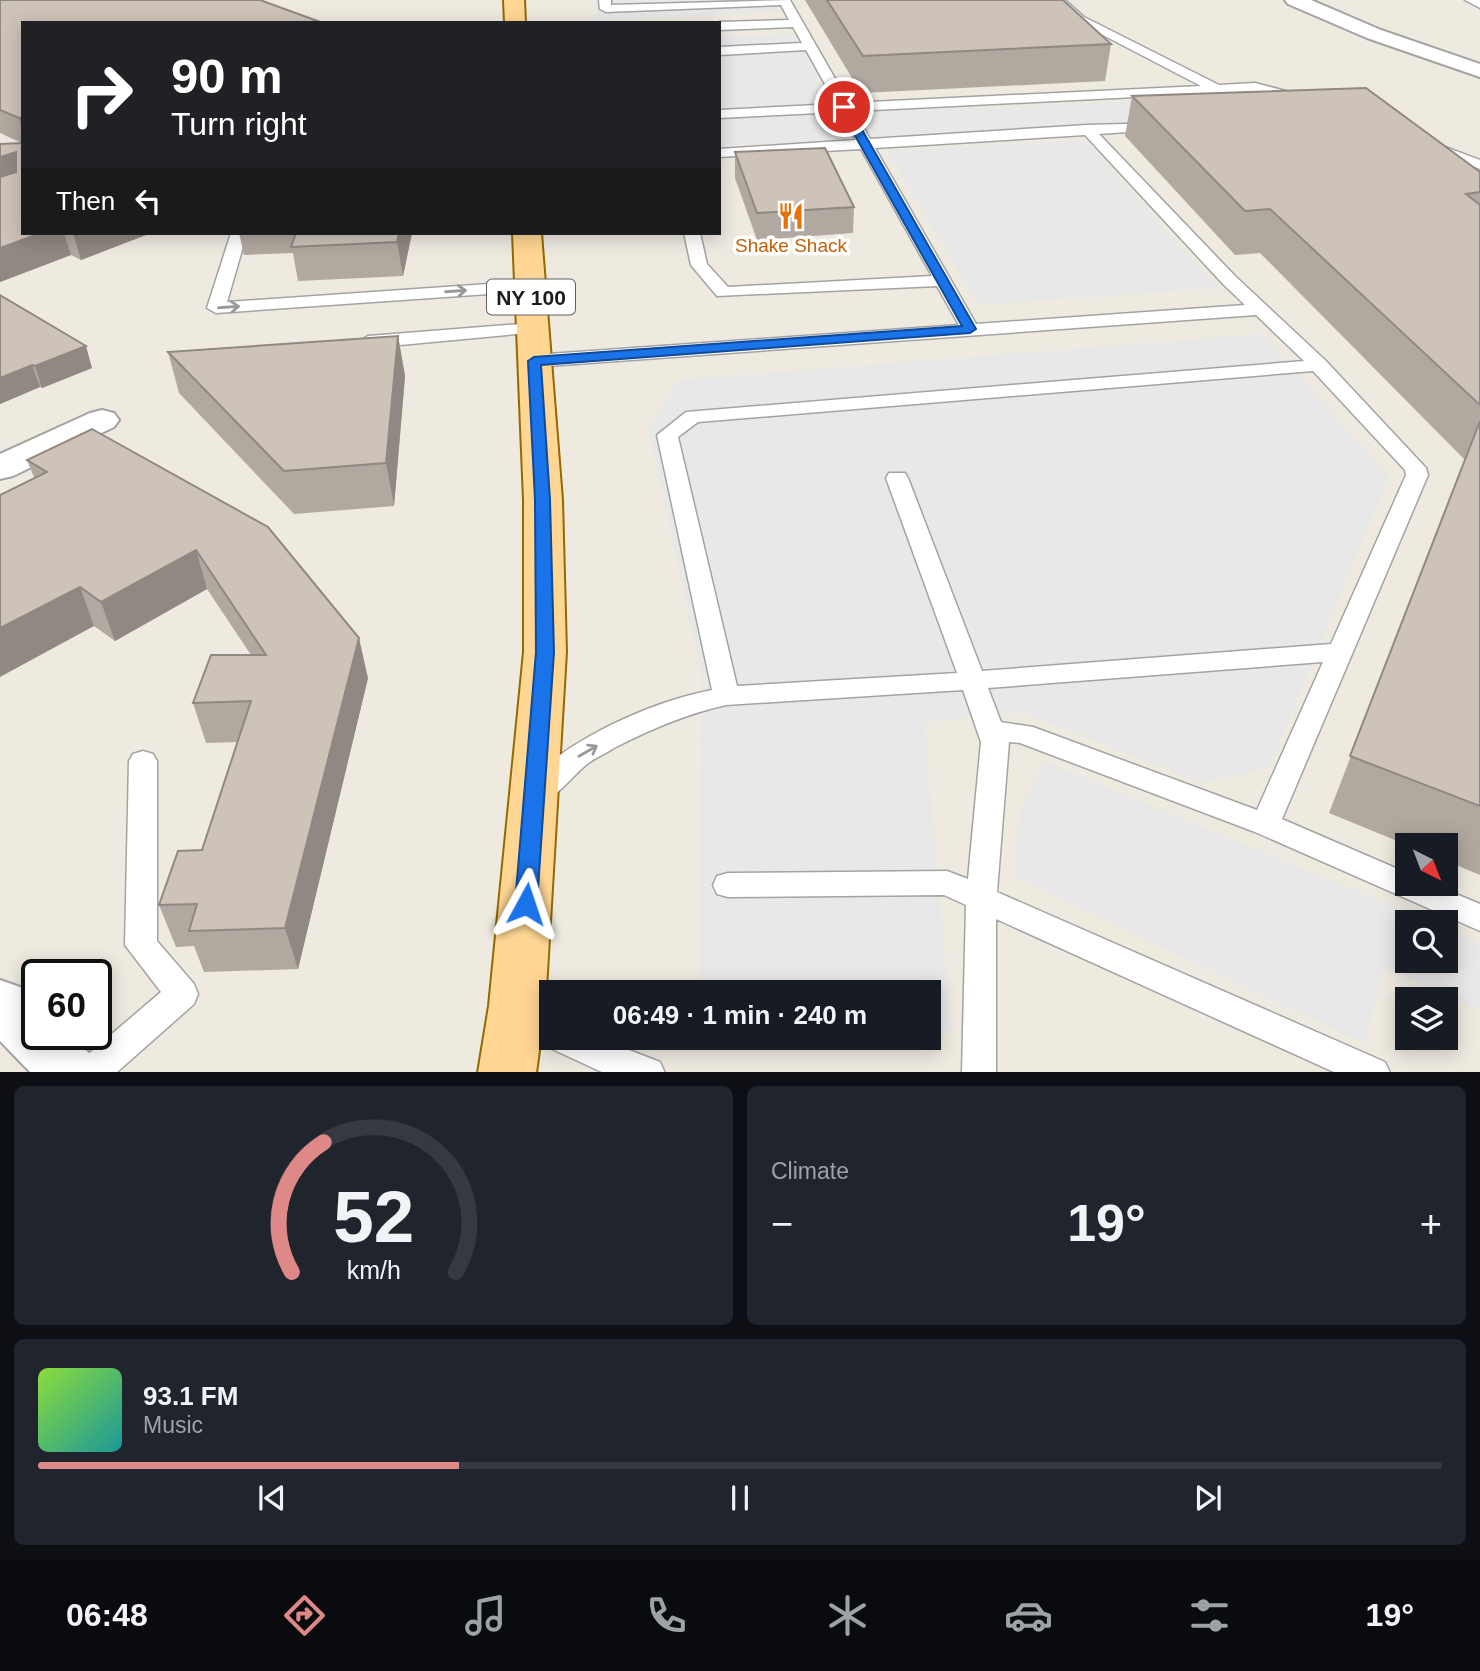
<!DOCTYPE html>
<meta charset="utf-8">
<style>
body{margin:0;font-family:Arial,sans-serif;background:#20242c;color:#f1f3f6;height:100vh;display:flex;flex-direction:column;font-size:26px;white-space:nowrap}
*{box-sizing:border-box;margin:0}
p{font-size:23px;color:#9ea1a6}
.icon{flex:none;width:38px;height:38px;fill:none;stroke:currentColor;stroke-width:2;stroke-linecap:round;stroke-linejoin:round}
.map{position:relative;height:1072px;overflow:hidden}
.drawer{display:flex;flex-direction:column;gap:14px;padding:14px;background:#0d0f14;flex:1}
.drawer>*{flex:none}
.hud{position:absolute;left:21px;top:21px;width:700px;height:214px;border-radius:0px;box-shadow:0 4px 18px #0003;background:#202124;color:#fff;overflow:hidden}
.needle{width:46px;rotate:138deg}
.controls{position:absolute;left:1395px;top:833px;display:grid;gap:14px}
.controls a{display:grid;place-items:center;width:63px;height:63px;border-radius:0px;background:#171b24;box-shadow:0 4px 18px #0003;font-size:35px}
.speed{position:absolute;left:21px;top:959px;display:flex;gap:14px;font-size:35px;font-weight:700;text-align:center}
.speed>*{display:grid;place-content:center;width:91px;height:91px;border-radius:50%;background:#171b24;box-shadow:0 4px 18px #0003;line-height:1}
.speed .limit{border:4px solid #111;border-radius:10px;background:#fff;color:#111}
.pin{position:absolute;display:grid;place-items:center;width:60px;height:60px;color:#fff;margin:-30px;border:4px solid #fff;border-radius:50%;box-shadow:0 2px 7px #0007}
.me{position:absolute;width:77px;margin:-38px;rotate:5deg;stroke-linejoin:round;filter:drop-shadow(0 0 5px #0008)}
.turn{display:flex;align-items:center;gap:24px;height:147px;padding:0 35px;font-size:32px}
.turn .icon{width:91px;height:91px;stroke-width:2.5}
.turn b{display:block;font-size:49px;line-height:60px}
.then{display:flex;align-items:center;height:66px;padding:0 35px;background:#0003;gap:14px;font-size:26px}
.big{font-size:52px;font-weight:800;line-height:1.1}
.drawer .card{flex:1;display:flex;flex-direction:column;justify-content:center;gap:10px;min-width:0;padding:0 24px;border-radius:10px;background:#20242c}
.drawer .dial{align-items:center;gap:0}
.dial svg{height:182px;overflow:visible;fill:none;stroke:#363941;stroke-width:7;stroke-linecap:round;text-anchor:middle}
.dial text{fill:#f1f3f6;stroke:none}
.song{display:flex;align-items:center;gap:21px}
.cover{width:84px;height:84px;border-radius:10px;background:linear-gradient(135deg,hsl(90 70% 55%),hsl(180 70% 35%))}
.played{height:7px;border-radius:4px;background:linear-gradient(90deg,#de8987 30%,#363941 30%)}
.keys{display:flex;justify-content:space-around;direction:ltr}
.heat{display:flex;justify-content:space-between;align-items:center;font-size:38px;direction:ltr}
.drawer .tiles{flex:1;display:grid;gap:14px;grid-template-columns:1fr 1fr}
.card:last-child{grid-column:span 2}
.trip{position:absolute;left:539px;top:980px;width:402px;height:70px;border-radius:0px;background:#171b24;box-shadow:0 4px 18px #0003;font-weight:800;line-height:70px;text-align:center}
.menu{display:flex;height:112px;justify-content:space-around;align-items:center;background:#090b0e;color:#9ea1a6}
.menu .icon{width:49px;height:49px}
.menu .on{color:#de8987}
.menu b{font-size:32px;color:#f1f3f6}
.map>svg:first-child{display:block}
.parking{fill:#e8e8e8}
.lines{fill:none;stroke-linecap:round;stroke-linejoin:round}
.service-casing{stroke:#a3a3a3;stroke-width:3}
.minor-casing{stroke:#a3a3a3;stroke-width:4}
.primary-casing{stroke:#936900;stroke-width:4}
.service{fill:#fff;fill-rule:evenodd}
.minor{fill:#fff;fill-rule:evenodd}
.primary{fill:#ffd694;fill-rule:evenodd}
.wall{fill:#b1a89f}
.shaded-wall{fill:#908882}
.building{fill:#cec3b9;stroke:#908882;stroke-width:2}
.oneway{stroke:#999}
.route{fill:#1a73e8;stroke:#114b97;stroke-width:2}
.labels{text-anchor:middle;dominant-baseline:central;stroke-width:7;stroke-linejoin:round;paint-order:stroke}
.far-food-label{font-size:19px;fill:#c56008;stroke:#fff}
.shield{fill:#fff;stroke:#606060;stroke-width:2}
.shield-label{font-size:21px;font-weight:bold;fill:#1c1c1c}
</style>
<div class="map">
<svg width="1480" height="1073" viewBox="0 0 1480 1073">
<rect width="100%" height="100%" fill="#eeeae0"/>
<!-- parking -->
<g class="parking">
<path d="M593,0H773L780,12L597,20Z"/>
<path d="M794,34L836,114L1276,95L1296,113L719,146V37Z"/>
<path d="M1085,140L1218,288L978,305L887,151Z"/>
<path d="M1263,334L1389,477L1269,768L1201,783L1022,712L924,722L952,1032L929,1033V992H700L701,672L648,429L679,380Z"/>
<path d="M1043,761L1431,922H1407V961H1446V928L1480,943V1009L1384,968L1365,1044L1013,876L1020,811Z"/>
</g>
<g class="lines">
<defs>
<g id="service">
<path d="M599,0H611V5L790,0L849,103L1201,86L1076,21L1052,0H1065L1084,17L1219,85L1255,83L1305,96L1307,99L1300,103L1255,91L854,111L870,139L1087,125L1161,123L1163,126L1156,130L1099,134L1235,276L1326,361L1426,468L1428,475L1282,819L1407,873V884H1432L1480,904V931L1255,832L1020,743L1009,742L997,892L1385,1062L1390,1073H1336L996,919V1073H962L966,905L944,895L728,897L717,894L713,885L717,876L728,873L947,871L968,879L981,742L963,690L726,705C686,714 651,729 614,748C605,754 594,758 586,765C568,779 550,810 525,802L521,795L525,788C539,775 554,758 570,748C613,721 662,700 712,690L657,435L686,412L1304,361L1256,315L534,367L527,365L525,361L527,357L534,355L959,325L937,286L717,296L691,265L684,233H700L707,264L728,287L932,276L861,149L719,157V149L856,140L840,112L719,118V110L836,104L806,50L719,55V47L802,43L793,27L719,30V22L789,20L781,5L606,12L600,9ZM1085,135L1223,284L1245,305L976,324L875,148ZM1313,371L1405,470L1406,475L1331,644L982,671L908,478L905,473H889L886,478L957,673L737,686L678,437L698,422ZM1323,662L1257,810L1033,727L1001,722L988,688Z"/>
<path d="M1465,0H1480V8Z"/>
<path d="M1432,142L1480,160V169L1427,149L1425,146L1427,143Z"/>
<path d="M231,233H247L227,302L530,281L539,286L530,291L216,313L207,308Z"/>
<path d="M532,323L538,324L541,328L538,332L368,348L359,342L368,336Z"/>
<path d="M143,751L153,754L157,761V941L194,984L198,994L194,1004L116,1073H74L79,1062L161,992L125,945L129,761L133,754Z"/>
<path d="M517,992L529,996L551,1012V1038H598L660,1062L665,1073H604L550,1048L548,1044L505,1016L501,1006L505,996Z"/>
</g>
<g id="minor">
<path d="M1285,0H1311L1381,30L1480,64V77L1367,38L1288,4Z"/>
<path d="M102,410L114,413L119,420L114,427L13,476L0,479V454L90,413Z"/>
<path d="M0,980L20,987L37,1003V1034H69L90,1054L99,1073H31L0,1041Z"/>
</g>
<g id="primary">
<path d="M504,0H524L525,23H505Z"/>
<path d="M513,233H541L562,500L566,652L545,1006L536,1073H478L489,1006L524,652V500Z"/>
</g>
</defs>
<!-- service casing -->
<use href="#service" class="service-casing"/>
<!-- minor casing -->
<use href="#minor" class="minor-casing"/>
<!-- primary casing -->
<use href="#primary" class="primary-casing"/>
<!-- service -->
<use href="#service" class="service"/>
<!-- minor -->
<use href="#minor" class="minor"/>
<!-- primary -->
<use href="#primary" class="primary"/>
</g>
<!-- wall -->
<g class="wall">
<path d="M0,0H260L323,23H23V233H151L81,260L71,255L0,282V144L22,143L0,133Z"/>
<path d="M805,0H1063L1111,44L1105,81L861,93Z"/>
<path d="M1132,96L1480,172V875L1446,861V845H1407L1329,813L1465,460L1260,253L1235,255L1125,136Z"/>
<path d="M735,152L854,207L853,233L757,240L735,178Z"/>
<path d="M239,233H412L403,276L298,281L293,253L244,255Z"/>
<path d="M0,295L92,368L42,388L40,387L0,404Z"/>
<path d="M398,336L405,376L394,506L294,514L179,393L168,352Z"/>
<path d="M92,429L368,678L298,969L204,972L194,946L176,947L159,905L202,850L237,742L206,743L193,703L251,655L207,589L115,641L94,626L27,460Z"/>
</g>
<!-- shaded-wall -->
<g class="shaded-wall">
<path d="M23,117V131L19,118Z"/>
<path d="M16,152L23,174L0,187V157Z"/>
<path d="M41,233H64L71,255L0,282V248Z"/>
<path d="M73,233H151L81,260Z"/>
<path d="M399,233H412L403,276L397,242Z"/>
<path d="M398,336L405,376L394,506L386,463Z"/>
<path d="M86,346L92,368L42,388L35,366Z"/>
<path d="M32,365L40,387L0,404V378Z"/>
<path d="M196,550L207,589L115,641L101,602Z"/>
<path d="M80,587L94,626L0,677V628Z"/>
<path d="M359,638L368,678L298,969L285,928Z"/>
</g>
<!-- building -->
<g class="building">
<path d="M0,0H260L323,23H23V117L19,118L0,110Z"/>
<path d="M827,0H1063L1111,44L863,56Z"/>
<path d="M1366,88L1480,172V192L1466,194L1480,205V405L1270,209L1245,211L1132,96Z"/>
<path d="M23,143V233H41L0,248V177L16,172V152L0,157V144Z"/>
<path d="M825,148L854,207L757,213L735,152Z"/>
<path d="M296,233H399L397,242L291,247Z"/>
<path d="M0,295L86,346L35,366L32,365L0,378Z"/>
<path d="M398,336L386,463L284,471L168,352Z"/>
<path d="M1480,421V806L1350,756Z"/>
<path d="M92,429L268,527L359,638L285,928L189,931L197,904L159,905L178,851L202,850L251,701L193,703L211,655H266L196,550L101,602L80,587L0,628V495L47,472L27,460Z"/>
</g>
<!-- one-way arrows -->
<defs><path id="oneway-shaft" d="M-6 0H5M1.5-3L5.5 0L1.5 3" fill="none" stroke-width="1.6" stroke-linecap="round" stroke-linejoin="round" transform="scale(1.75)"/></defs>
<g class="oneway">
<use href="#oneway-shaft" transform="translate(456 291) rotate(-4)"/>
<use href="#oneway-shaft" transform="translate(229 307) rotate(-4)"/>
<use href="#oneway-shaft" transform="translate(588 751) rotate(-30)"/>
</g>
<!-- route -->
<path class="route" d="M844,104L849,107L976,329L970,333L541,365L550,500L554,652L537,904L533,910L526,913L518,910L515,904L536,652L535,500L528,361L534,357L962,326L839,107Z"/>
<!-- icons -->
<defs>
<symbol id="restaurant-bare" viewBox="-9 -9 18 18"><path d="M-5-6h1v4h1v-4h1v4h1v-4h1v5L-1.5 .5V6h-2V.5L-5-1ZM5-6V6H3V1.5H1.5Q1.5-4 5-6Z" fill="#e8710a" stroke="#fff" stroke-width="2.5" paint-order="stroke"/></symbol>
</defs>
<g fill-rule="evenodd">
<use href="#restaurant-bare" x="772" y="197" width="38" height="38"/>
</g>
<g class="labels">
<!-- far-food labels -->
<g class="far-food-label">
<text x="791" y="245">Shake Shack</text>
</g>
<!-- shield labels -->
<rect class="shield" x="487" y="279.5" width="88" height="35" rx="5"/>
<g class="shield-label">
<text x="531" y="297">NY 100</text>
</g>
</g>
</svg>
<div class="controls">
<a><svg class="needle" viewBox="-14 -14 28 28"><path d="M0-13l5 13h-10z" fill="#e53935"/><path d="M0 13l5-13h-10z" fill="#9ea1a6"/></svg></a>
<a><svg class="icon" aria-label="search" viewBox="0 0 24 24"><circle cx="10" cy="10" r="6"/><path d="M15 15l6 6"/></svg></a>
<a><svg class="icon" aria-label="layers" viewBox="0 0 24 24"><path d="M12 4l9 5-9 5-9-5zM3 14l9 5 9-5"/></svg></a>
</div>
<div class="speed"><div class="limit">60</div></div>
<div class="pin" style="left:844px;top:107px;background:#d93025"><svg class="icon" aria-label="arrive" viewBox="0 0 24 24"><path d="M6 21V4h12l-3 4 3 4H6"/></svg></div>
<svg class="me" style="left:526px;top:904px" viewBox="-20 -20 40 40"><path d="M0-17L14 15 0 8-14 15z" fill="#1a73e8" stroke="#fff" stroke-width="4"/></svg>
<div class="trip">06:49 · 1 min · 240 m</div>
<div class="hud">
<div class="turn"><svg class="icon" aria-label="right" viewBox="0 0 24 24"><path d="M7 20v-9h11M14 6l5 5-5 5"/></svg><div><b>90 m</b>Turn right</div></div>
<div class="then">Then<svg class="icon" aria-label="left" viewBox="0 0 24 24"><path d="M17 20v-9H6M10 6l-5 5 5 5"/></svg></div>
</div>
</div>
<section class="drawer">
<div class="tiles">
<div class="card dial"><svg viewBox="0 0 100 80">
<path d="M14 69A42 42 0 1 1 86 69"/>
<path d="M14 69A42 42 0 0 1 28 12" stroke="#de8987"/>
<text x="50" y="56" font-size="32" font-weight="700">52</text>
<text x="50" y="72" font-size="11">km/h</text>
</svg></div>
<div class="card"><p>Climate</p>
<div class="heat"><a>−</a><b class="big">19°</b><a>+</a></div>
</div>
<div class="card">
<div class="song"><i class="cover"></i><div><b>93.1 FM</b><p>Music</p></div></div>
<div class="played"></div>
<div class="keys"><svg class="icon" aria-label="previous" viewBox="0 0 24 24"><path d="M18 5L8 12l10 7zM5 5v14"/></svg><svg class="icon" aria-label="pause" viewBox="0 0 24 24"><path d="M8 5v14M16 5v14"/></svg><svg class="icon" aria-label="next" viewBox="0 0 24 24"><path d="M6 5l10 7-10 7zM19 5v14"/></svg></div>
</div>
</div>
</section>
<nav class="menu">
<b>06:48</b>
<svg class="icon on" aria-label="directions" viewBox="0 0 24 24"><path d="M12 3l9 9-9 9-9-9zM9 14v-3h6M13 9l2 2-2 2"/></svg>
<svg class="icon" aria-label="music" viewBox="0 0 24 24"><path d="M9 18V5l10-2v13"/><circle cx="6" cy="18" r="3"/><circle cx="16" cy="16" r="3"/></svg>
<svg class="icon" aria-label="phone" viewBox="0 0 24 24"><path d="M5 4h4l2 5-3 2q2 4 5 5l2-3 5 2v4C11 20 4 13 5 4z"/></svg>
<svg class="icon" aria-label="climate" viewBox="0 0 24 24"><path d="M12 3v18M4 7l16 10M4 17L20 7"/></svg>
<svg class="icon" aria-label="car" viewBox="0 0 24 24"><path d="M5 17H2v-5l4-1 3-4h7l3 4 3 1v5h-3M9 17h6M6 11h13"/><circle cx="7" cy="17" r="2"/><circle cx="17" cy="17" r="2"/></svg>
<svg class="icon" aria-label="filters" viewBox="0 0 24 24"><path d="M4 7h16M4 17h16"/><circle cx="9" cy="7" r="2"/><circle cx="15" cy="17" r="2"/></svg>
<b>19°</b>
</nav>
